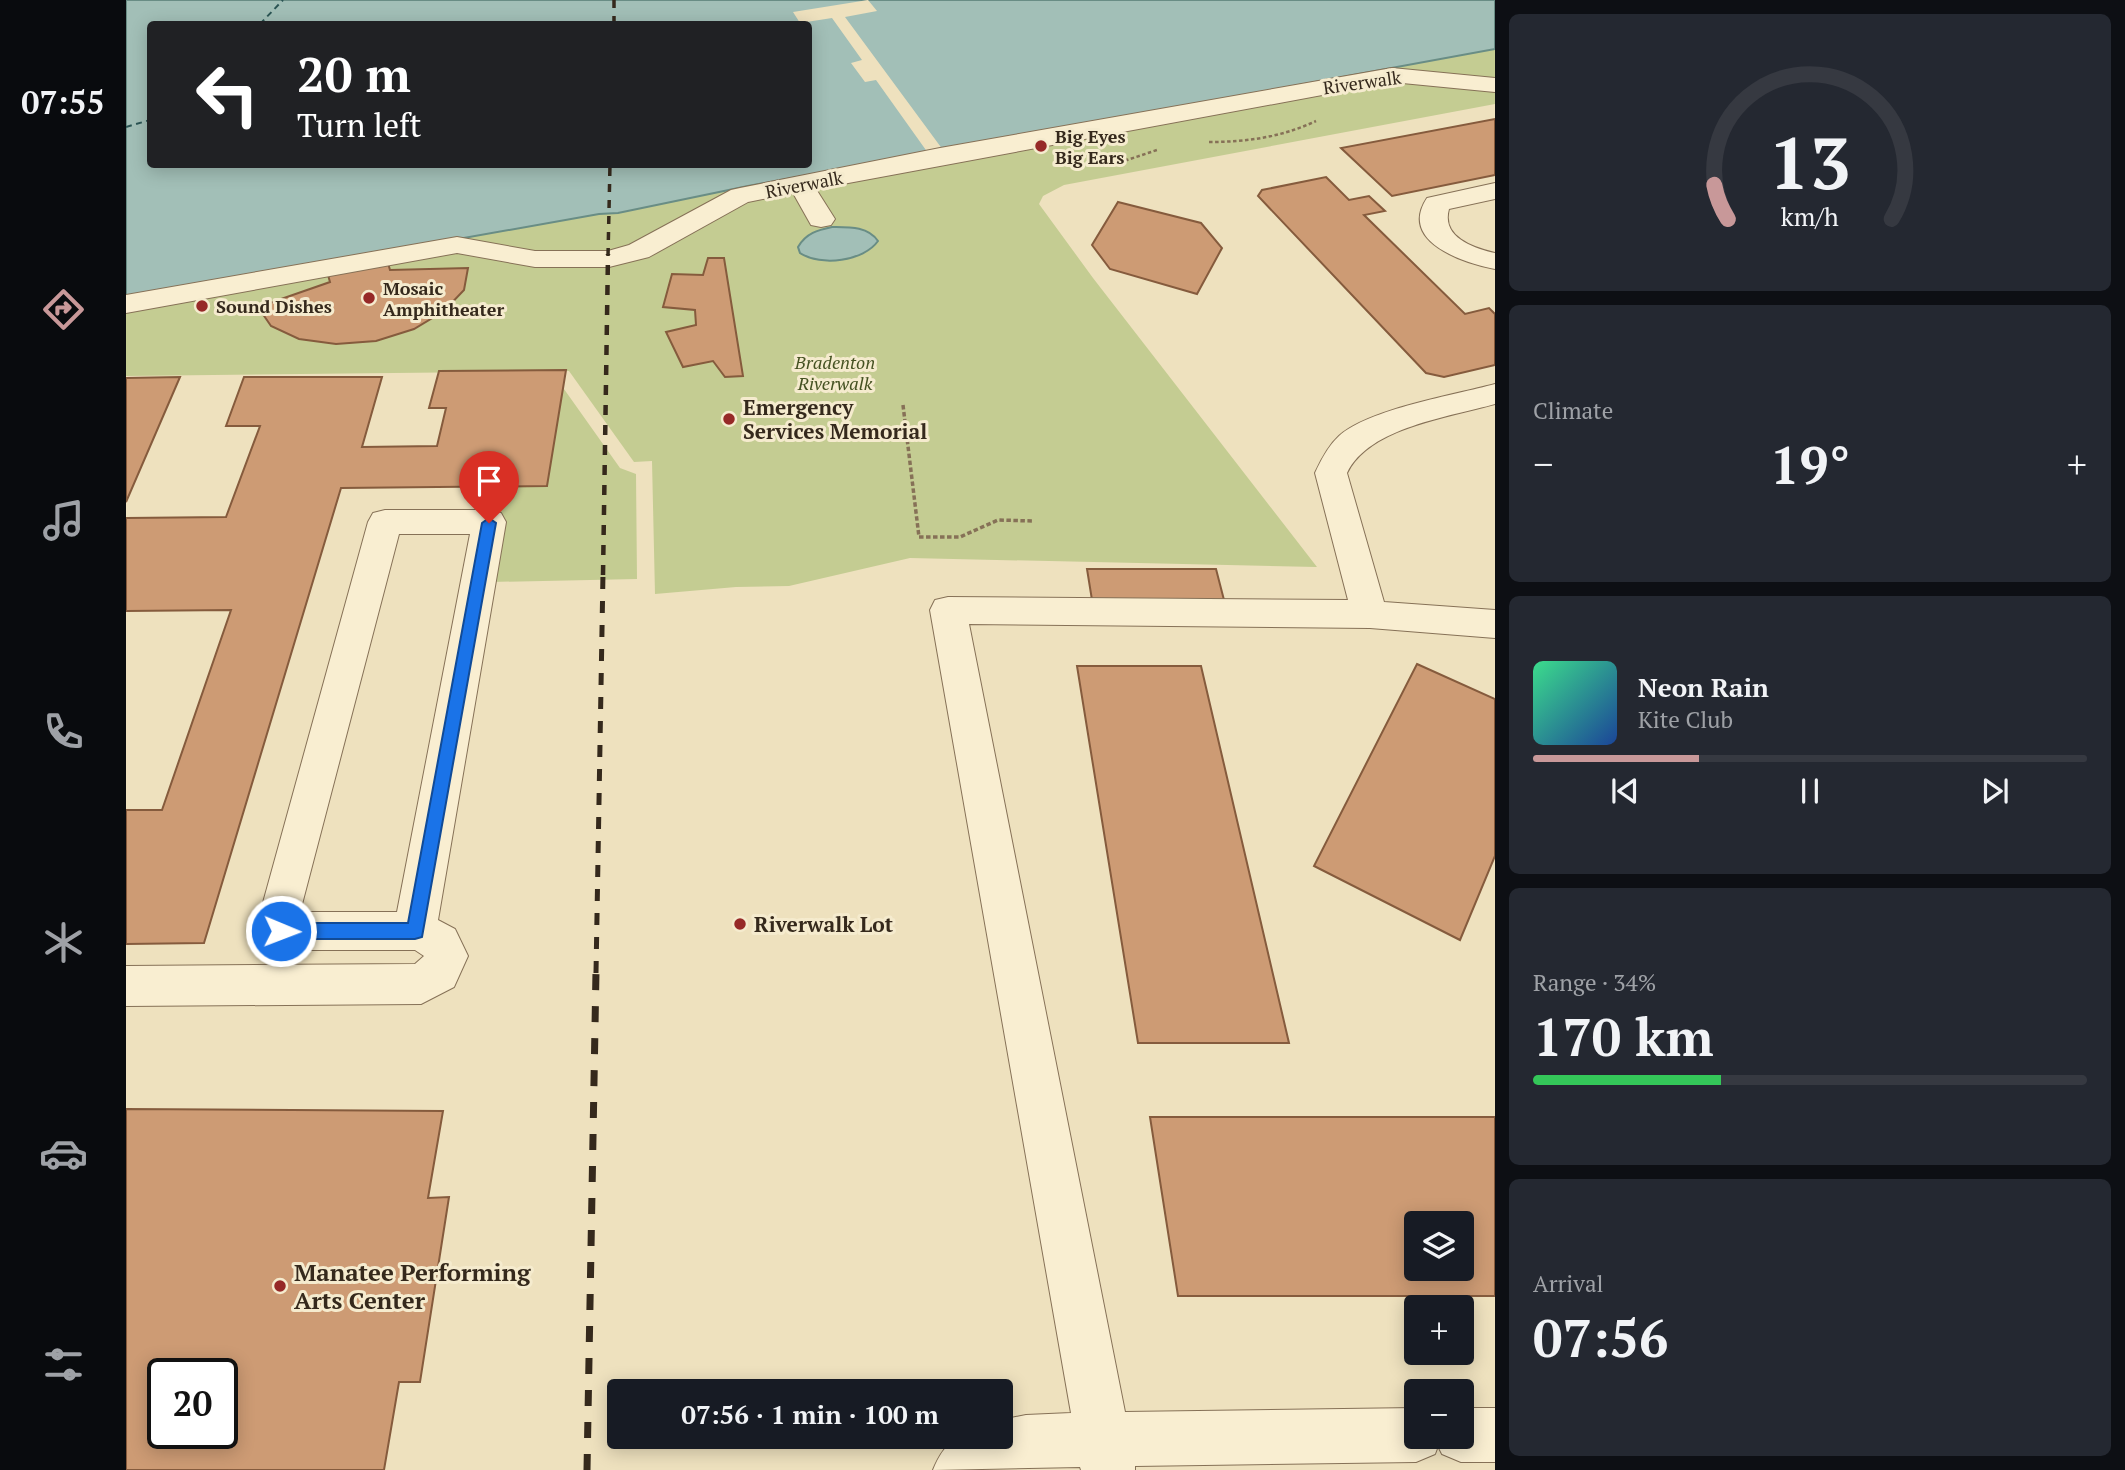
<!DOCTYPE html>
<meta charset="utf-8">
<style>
body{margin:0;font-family:"PT Serif",serif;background:#242831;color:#f1f3f6;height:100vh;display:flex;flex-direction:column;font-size:26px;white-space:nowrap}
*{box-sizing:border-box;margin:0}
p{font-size:23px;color:#9ea1a6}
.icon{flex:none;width:38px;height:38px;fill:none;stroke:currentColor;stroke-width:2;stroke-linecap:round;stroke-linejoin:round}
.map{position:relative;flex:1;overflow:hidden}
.details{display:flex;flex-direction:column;gap:14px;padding:14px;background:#0d0f14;width:630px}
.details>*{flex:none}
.guide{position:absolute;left:21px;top:21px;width:665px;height:147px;border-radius:7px;box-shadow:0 4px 18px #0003;background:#202124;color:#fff;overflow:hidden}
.fabs{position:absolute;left:1278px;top:1211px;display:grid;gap:14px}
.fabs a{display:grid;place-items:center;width:70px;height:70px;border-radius:7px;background:#171b24;box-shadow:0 4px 18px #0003;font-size:35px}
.speed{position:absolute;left:21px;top:1358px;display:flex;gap:14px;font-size:35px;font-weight:700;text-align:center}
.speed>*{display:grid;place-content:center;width:91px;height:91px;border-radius:50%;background:#171b24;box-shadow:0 4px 18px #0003;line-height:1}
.speed .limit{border:4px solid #111;border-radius:10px;background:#fff;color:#111}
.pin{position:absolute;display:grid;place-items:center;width:60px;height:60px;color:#fff;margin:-72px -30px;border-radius:50% 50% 50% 0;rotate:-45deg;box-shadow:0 0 7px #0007}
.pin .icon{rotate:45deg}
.me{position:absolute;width:77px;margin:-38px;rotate:91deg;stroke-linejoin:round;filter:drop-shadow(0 0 5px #0008)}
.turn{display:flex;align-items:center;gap:24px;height:147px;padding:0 35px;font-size:32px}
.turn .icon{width:91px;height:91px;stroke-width:2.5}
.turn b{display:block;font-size:49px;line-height:60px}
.big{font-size:52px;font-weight:700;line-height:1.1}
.details .widget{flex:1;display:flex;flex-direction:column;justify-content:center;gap:10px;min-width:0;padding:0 24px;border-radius:10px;background:#242831}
.details .dial{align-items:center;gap:0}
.dial svg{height:182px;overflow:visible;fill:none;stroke:#363941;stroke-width:7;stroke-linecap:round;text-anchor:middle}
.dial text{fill:#f1f3f6;stroke:none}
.song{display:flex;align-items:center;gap:21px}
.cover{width:84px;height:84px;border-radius:10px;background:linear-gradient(135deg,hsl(150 70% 55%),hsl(220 70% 35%))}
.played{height:7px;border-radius:4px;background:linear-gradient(90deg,#c89899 30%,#363941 30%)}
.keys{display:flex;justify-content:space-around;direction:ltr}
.heat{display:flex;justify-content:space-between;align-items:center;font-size:38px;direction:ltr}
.charge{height:10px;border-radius:5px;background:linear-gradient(90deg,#34c759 34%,#363941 0)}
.trip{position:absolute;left:481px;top:1379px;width:406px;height:70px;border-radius:7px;background:#171b24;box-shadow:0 4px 18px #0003;font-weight:700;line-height:70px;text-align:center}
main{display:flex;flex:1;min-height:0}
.menu{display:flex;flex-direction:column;width:126px;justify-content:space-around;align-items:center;background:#090b0e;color:#9ea1a6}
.menu .icon{width:49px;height:49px}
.menu .current{color:#c89899}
.menu b{font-size:32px;color:#f1f3f6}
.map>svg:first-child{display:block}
.green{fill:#c4cc92}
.water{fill:#a2bfb7;stroke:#698d85;stroke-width:2;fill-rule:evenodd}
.pier{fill:#eee1be}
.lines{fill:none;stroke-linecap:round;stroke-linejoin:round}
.ferry{stroke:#2b5554;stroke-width:2;stroke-dasharray:6 4.5;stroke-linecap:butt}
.building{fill:#cd9b74;stroke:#855b3d;stroke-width:2;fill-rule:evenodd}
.minor-casing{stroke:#867157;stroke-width:2}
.path-far1{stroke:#867157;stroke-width:2.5;stroke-dasharray:3.5 2.5;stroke-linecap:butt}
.path{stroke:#867157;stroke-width:3.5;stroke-dasharray:4.5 2.5;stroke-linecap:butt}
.minor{fill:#f9eed1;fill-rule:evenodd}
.rail-far3{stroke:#35291c;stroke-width:3.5;stroke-dasharray:8 8;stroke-linecap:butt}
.rail-far2{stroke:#35291c;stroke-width:4.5;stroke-dasharray:10 10;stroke-linecap:butt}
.rail-far1{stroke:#35291c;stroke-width:5;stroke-dasharray:12 12;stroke-linecap:butt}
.rail{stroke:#35291c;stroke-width:7;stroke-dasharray:16 16;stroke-linecap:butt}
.route{fill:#1a73e8;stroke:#114b97;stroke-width:2}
.poi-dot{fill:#962927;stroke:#f5ebce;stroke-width:2.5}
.labels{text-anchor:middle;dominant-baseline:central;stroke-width:6;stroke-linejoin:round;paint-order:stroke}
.far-street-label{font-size:18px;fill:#35291c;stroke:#f5ebce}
.far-poi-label{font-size:18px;font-weight:bold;fill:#35291c;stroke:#f5ebce;text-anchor:start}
.far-park-label{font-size:18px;font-style:italic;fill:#455222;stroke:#f5ebce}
.poi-label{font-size:21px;font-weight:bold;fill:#35291c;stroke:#f5ebce;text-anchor:start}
.near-poi-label{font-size:24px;font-weight:bold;fill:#35291c;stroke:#f5ebce;text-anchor:start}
</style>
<main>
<nav class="menu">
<b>07:55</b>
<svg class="icon current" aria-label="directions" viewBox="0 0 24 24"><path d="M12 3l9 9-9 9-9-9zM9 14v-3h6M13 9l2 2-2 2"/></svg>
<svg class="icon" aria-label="music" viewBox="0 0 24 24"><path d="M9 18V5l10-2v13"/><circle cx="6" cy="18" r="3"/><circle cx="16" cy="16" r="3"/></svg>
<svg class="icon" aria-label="phone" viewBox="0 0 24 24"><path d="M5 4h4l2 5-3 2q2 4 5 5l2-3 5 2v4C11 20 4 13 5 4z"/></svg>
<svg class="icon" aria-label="climate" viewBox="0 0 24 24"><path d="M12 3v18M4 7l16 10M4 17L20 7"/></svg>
<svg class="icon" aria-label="car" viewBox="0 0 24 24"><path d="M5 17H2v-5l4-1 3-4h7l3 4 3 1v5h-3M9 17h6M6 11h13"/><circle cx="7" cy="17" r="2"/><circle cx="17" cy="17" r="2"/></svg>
<svg class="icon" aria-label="filters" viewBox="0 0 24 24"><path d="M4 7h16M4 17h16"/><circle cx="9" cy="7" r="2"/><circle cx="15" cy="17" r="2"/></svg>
</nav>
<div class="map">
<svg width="1369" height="1470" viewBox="0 0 1369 1470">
<rect width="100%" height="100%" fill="#eee1be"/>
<!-- green -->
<g class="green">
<path d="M1369,49V104L938,185L917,196L913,204L967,278L1191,567L784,558L663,586L610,587L529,594L526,461L508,462L443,371L0,376V298L473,214L492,213L622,186Z"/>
<path d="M383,382H433L494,468L510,474L511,579L365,582Z"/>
</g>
<!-- water -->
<g class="water">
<path d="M0,0H1369V49L622,186L492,213L473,214L0,298ZM24,24H682V164H24Z"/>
<path d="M706,227C723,227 742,226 752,241C738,261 695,267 674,253L672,247C680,233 692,230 706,227Z"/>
</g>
<!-- pier -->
<path class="pier" d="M742,0L751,11L719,17L817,150L802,153L750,80L739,82L725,63L736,60L706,18L674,23L667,12Z"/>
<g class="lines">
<!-- ferry -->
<g class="ferry">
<path d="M134,24L157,0"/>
<path d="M0,127L24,120"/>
</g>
</g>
<!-- building -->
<g class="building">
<path d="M1369,119V175L1266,196L1215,148Z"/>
<path d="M1200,177L1223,200L1243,196L1259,211L1238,215L1339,314L1363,308L1369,314V365L1318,377L1300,373L1132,196L1136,190Z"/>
<path d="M992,202L1075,223L1096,248L1071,294L984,269L966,245Z"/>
<path d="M582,258H598L617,376L599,377L587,361L557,367L540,332L570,325L569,310L537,307L546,274L577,275Z"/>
<path d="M262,263L264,270L342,268L338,290L318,311L288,329L250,341L210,344L173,339L145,326L132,307L204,282L202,275Z"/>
<path d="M440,370L421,486L215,488L78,943L0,944V810H36L105,610L0,611V518L100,517L134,426H100L118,377H256L236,447L311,446L320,408H303L313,371Z"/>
<path d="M54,377L0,502V378Z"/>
<path d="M961,569H1090L1098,600H966Z"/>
<path d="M1291,664L1369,699V856L1334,940L1188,866Z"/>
<path d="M951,666H1075L1163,1043H1012Z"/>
<path d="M0,1109L317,1111L302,1198L323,1197L294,1382H273L258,1470H0ZM37,1374H96V1433H37Z"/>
<path d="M1024,1117H1369V1296H1052ZM1290,1223H1335V1269H1290Z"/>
</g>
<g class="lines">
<defs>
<g id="minor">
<path d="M1266,68L1369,78V92L1266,82L690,189L709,219L705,225L695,227L685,225L667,193L622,202L523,257L483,267H409L331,253L0,313V295L331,237L409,251H482L503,245L605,190L614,188L814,148Z"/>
<path d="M1369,183V199L1323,209C1315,237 1347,248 1369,253V269C1338,263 1272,242 1301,198Z"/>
<path d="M1369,384V404C1324,417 1243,427 1221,473L1258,602L1369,610V638L1244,628L843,624L999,1412L1290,1408V1437H1335V1408H1369V1462H1335L1316,1454L1312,1446L1309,1454L1290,1462L1009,1466V1470H955L954,1467L807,1470C823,1431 837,1437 875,1437V1420L900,1415L945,1413L804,610L809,600L822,597L1222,600L1189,473C1195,460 1202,446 1213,436C1243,409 1329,395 1369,384Z"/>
<path d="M259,510H363L375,513L380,522L312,920L329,929L342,956L328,987L295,1004L0,1006V966L289,964L298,956L289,950H155L136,942L130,928L242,522L247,513ZM273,534H344L271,912H174Z"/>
</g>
</defs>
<!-- minor casing -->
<use href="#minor" class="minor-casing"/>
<!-- path-far1 -->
<g class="path-far1">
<path d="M1083,142C1121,142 1156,137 1190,121"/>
<path d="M975,161L1001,160L1031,150"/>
</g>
<!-- path -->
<path class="path" d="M777,405L793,537H834L872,520L907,521"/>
<!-- minor -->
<use href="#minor" class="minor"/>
<!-- rail-far3 -->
<g class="rail-far3">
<path d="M488,0V24"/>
<path d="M482,256L484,164"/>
</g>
<!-- rail-far2 -->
<path class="rail-far2" d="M477,575L482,254"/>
<!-- rail-far1 -->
<path class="rail-far1" d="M470,973L477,573"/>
<!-- rail -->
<path class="rail" d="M461,1470L470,971"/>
</g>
<!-- route -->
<path class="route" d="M363,518L370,523L296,937L289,939H155L149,937L146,931L149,926L155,923H282L356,523Z"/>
<!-- markers -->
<g class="poi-dot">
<circle cx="915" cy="146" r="7"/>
<circle cx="243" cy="298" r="7"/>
<circle cx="76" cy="306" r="7"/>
<circle cx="603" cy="419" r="7"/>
<circle cx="614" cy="924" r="7"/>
<circle cx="154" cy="1286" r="7"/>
</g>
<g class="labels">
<!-- far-street labels -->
<g class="far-street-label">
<text transform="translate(1236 82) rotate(-8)">Riverwalk</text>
<text transform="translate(678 184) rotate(-11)">Riverwalk</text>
</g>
<!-- far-poi labels -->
<g class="far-poi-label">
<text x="929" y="136">Big Eyes<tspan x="929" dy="21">Big Ears</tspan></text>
<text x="257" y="288">Mosaic<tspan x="257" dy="21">Amphitheater</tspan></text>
<text x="90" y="306">Sound Dishes</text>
</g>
<!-- far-park labels -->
<g class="far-park-label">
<text x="709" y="362">Bradenton<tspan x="709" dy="21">Riverwalk</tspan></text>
</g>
<!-- poi labels -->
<g class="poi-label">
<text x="617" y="407">Emergency<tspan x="617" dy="24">Services Memorial</tspan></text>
<text x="628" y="924">Riverwalk Lot</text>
</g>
<!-- near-poi labels -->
<g class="near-poi-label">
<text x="168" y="1272">Manatee Performing<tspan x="168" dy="28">Arts Center</tspan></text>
</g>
</g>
</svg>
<div class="fabs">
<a><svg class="icon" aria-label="layers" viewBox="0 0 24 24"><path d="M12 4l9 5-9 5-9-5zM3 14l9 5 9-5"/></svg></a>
<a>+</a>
<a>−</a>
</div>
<div class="speed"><div class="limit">20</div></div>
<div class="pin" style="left:363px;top:523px;background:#d93025"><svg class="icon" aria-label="arrive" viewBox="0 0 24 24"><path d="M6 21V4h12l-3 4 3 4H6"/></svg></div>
<svg class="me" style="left:155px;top:931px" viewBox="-20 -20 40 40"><circle r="17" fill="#1a73e8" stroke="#fff" stroke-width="3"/><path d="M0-11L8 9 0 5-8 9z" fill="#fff"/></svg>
<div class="trip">07:56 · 1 min · 100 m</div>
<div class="guide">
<div class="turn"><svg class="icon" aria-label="left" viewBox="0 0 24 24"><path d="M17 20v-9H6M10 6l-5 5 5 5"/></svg><div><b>20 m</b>Turn left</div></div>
</div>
</div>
<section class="details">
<div class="widget dial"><svg viewBox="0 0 100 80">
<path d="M14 69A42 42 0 1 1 86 69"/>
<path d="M14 69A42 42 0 0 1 8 54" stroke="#c89899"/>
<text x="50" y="56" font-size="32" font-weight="700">13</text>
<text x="50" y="72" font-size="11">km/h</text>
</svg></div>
<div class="widget"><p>Climate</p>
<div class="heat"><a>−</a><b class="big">19°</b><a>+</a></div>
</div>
<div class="widget">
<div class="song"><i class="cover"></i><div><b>Neon Rain</b><p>Kite Club</p></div></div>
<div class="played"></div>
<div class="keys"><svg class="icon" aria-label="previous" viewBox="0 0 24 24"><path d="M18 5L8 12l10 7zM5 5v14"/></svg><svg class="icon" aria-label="pause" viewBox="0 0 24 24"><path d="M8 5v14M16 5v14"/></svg><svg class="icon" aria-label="next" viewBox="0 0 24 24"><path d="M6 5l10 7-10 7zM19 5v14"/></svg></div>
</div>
<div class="widget"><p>Range · 34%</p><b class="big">170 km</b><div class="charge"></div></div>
<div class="widget"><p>Arrival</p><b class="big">07:56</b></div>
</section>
</main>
